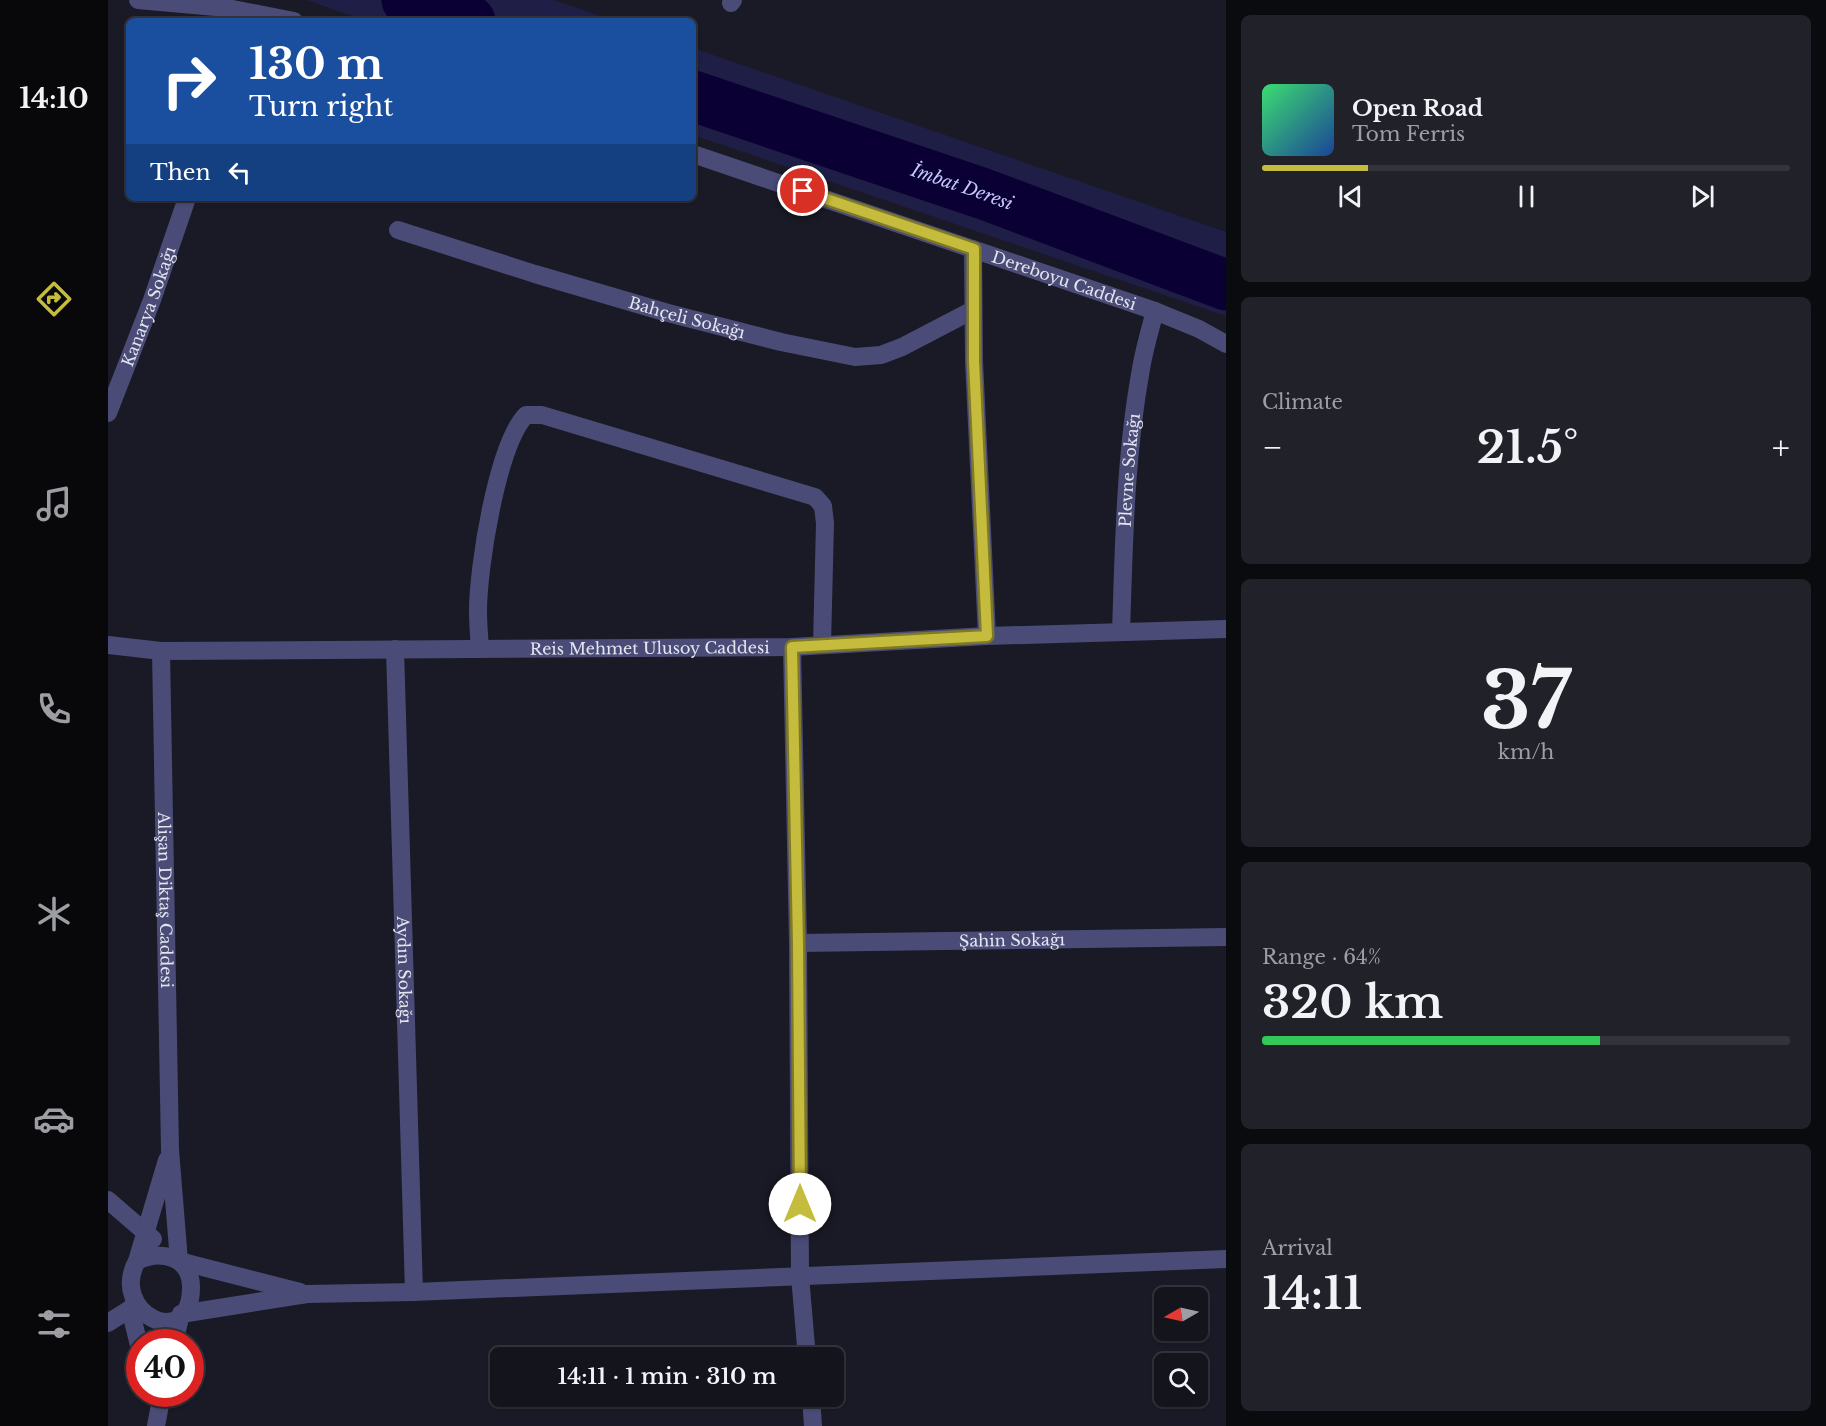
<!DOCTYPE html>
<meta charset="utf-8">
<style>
body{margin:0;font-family:"Libre Baskerville",serif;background:#202129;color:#f1f3f6;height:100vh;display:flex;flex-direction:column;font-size:22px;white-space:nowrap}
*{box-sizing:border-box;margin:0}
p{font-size:20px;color:#9d9ea3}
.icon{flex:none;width:33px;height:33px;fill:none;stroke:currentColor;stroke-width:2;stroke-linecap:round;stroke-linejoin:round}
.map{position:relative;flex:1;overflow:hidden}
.details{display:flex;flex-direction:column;gap:15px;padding:15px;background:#0a0b0f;width:600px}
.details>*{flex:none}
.guide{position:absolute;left:18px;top:18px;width:570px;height:183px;border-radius:9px;box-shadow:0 2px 4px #0004,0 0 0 2px #32333b;background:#1a4fa0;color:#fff;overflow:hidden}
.needle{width:39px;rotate:261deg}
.controls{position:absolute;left:1046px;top:1287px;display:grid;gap:12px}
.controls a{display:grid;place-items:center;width:54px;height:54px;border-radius:9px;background:#13141c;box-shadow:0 2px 4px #0004,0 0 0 2px #32333b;font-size:30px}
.speed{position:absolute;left:18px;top:1329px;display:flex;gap:12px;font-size:30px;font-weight:700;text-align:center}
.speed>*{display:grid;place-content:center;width:78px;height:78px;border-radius:50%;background:#13141c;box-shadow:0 2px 4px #0004,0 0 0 2px #32333b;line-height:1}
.speed .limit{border:9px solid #d22;background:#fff;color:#111}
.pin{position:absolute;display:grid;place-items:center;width:51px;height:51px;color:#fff;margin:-26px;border:3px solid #fff;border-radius:50%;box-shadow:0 2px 6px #0007}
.me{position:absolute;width:66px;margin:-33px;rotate:0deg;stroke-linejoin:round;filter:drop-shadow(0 0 4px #0008)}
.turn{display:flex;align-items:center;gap:21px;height:126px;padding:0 24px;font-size:27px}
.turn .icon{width:78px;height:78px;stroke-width:2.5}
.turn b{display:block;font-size:42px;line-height:51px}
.then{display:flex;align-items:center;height:57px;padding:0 24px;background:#0003;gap:12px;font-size:22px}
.big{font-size:45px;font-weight:600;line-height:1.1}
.details .tile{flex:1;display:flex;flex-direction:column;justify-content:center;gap:9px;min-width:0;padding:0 21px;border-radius:9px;background:#202129}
.details .dial{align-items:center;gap:0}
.dial b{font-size:78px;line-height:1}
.song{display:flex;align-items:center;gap:18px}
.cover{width:72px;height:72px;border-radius:9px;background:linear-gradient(135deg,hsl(140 70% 55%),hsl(220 70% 35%))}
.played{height:6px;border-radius:3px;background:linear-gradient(90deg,#c5bc3d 20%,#32333b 20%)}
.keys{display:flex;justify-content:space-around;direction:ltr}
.heat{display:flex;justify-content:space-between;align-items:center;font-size:33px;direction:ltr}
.charge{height:9px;border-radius:4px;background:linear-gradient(90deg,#34c759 64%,#32333b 0)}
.trip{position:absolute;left:382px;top:1347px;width:354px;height:60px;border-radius:9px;background:#13141c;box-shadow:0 2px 4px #0004,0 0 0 2px #32333b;font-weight:600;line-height:60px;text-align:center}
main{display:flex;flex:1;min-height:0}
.menu{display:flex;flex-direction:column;width:108px;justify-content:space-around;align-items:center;background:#08080b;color:#9d9ea3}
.menu .icon{width:42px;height:42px}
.menu .on{color:#c5bc3d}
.menu b{font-size:27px;color:#f1f3f6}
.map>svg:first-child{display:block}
.green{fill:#1f1e46}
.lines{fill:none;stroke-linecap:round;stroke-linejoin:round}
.river{stroke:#0b0034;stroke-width:51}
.minor{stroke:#4a4c77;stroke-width:18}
.route-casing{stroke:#807a28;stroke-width:15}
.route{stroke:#c5bc3d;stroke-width:10}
.labels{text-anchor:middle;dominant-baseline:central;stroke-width:6;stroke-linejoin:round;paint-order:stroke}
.street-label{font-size:16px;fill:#e4e5ee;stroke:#05060a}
.water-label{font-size:18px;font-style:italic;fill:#c3c7fd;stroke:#05060a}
</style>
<main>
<nav class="menu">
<b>14:10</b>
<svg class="icon on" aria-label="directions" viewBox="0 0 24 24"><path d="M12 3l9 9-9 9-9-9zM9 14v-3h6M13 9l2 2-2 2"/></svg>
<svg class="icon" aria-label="music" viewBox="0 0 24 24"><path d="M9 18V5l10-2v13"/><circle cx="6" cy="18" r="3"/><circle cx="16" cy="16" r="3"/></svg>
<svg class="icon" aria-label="phone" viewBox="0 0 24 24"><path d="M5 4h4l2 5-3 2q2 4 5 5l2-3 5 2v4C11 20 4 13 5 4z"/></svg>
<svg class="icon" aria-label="climate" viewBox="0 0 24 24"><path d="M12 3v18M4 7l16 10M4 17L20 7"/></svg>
<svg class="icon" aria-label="car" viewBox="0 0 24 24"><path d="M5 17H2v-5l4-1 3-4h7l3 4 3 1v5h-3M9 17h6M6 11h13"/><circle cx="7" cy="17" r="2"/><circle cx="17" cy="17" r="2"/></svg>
<svg class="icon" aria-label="filters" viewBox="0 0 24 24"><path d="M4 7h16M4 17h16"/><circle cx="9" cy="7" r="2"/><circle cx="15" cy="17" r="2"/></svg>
</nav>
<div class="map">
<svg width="1118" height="1426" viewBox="0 0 1118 1426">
<rect width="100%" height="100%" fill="#191a25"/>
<!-- green -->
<g class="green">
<path d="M199,0H446L507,21H258Z"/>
<path d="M585,48L1118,232V316L585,135Z"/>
</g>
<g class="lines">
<!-- river -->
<g class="river">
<path d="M299,0L362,21"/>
<path id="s1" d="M585,96L876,194L1118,285"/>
</g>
<!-- minor -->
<g class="minor">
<path d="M30,0L119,8L186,21"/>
<path d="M623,3L625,0"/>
<path id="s2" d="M585,154L1047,311L1091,329L1118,344"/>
<path id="s3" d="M290,230L427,274L560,313L673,342L747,357L773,355L794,347L865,310"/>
<path d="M865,249L866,361L879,636"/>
<path id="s4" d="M0,413L44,300L79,198"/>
<path id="s5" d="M1013,632C1016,544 1017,456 1033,369C1036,350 1042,330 1047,311"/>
<path id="s6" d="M0,645L53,651L684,647L879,636L1118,629"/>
<path d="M684,647L690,943L692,1276L699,1358"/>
<path d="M372,648C371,636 370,624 370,611C370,568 389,445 418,415H434L707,497L715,506L717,523L714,645"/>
<path id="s7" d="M287,649L306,1292"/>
<path id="s8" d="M53,651L62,1150L71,1261"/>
<path id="s9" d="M690,943L1118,937"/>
<path d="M0,1200L45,1239"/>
<path d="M68,1259L71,1261L192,1292"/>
<path d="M29,1261C53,1249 83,1257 83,1287C83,1354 0,1313 29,1261L59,1160"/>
<path d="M22,1309L32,1349"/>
<path d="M0,1323L22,1309"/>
<path d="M66,1342L73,1314L199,1294L306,1292L1118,1259"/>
<path d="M703,1396L705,1426"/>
<path d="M48,1426L54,1394"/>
</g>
</g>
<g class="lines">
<defs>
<path id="route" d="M692,1204L690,943L684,647L879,636L866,361V249L695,191"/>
</defs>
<!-- route casing -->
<use href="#route" class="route-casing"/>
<!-- route -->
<use href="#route" class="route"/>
</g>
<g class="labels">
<!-- street labels -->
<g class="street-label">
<text stroke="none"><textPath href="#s2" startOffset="392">Dereboyu Caddesi</textPath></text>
<text stroke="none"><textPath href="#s4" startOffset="114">Kanarya Sokağı</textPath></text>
<text stroke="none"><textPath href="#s3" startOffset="302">Bahçeli Sokağı</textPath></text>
<text stroke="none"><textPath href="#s5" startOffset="162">Plevne Sokağı</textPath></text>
<text stroke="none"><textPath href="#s6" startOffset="542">Reis Mehmet Ulusoy Caddesi</textPath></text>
<text stroke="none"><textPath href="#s8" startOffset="249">Alişan Diktaş Caddesi</textPath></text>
<text stroke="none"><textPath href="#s9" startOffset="214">Şahin Sokağı</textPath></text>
<text stroke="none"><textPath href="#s7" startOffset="321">Aydın Sokağı</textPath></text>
</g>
<!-- water labels -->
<g class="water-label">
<text stroke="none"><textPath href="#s1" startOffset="284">İmbat Deresi</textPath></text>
</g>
</g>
</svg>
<div class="controls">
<a><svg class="needle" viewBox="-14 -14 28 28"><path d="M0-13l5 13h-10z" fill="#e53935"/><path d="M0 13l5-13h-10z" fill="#9d9ea3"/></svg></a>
<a><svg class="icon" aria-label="search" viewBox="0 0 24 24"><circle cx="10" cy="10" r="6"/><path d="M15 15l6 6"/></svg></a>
</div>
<div class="speed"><div class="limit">40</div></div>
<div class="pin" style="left:695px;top:191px;background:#d93025"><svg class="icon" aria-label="arrive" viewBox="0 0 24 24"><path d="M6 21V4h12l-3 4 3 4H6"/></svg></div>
<svg class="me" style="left:692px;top:1204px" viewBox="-20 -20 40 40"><circle r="19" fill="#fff"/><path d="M0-13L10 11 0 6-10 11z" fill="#c5bc3d"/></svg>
<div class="trip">14:11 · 1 min · 310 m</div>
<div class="guide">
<div class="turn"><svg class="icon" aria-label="right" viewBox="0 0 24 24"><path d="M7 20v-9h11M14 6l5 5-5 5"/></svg><div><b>130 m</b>Turn right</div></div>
<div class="then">Then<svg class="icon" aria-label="left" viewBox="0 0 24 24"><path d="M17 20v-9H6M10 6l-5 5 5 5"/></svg></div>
</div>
</div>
<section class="details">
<div class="tile">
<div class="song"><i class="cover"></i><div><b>Open Road</b><p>Tom Ferris</p></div></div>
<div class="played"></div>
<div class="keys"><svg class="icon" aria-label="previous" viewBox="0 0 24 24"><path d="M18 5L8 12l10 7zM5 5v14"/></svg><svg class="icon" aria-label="pause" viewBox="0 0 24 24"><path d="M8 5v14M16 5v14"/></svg><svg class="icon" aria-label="next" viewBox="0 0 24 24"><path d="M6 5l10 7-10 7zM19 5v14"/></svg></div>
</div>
<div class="tile"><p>Climate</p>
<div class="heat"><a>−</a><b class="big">21.5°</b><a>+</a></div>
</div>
<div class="tile dial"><b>37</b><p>km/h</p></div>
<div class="tile"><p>Range · 64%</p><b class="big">320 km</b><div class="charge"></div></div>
<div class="tile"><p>Arrival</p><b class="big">14:11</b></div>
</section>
</main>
